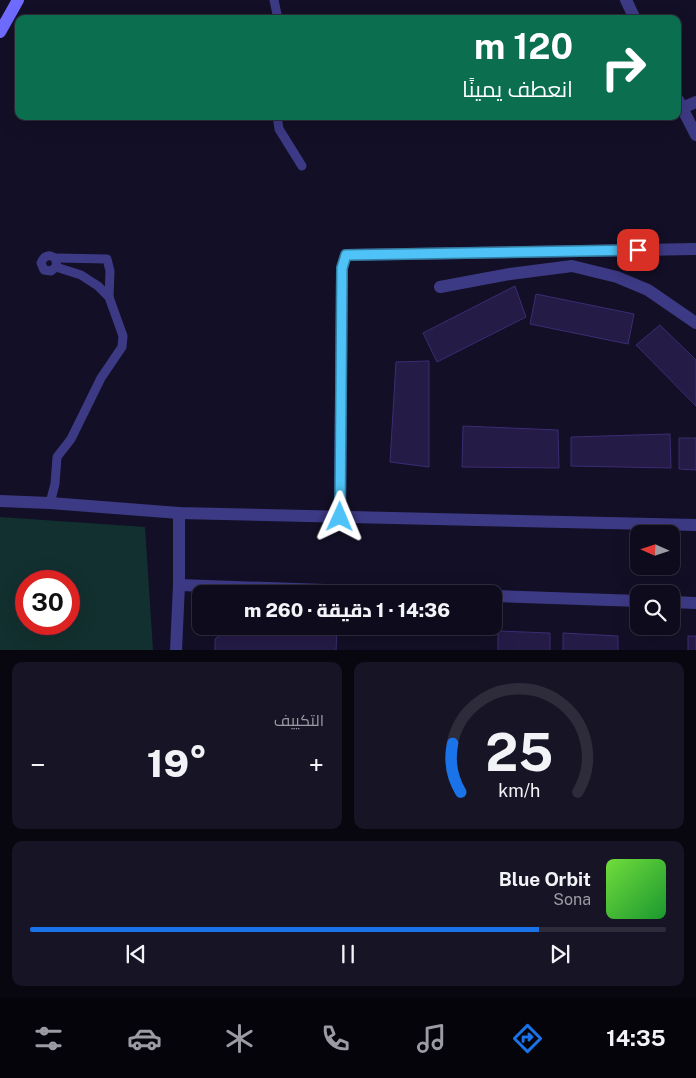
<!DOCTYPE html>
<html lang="ar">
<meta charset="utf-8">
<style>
body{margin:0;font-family:"Public Sans",Cairo,sans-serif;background:#171425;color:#f1f3f6;direction:rtl;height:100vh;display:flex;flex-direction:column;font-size:19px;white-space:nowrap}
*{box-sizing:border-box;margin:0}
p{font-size:16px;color:#9b9ba3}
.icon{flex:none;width:28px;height:28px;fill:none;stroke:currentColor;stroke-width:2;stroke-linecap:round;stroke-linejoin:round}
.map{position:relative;height:650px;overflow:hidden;direction:ltr}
.sheet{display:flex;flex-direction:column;gap:12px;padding:12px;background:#08060f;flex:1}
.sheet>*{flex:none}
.top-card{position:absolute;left:15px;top:15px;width:666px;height:105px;border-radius:10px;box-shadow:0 5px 20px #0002,0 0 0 1px #2e2b3b;direction:rtl;background:#0b6e4f;color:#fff;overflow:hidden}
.needle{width:32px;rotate:273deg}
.fabs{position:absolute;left:630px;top:525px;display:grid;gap:10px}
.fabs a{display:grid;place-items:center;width:50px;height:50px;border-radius:10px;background:#0e0b1c;box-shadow:0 5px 20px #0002,0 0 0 1px #2e2b3b;font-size:25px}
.speed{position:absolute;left:15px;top:570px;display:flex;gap:10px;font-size:25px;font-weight:700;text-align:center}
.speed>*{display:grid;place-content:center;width:65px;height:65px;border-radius:50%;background:#0e0b1c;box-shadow:0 5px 20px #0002,0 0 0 1px #2e2b3b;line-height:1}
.speed .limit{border:8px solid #d22;background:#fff;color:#111}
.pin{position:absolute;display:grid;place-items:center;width:42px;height:42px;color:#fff;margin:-21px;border-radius:10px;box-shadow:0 2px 8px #0006}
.me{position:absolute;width:55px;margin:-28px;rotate:1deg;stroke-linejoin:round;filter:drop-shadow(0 0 4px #0008)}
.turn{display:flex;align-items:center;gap:18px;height:105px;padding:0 25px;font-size:22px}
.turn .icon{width:65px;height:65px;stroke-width:2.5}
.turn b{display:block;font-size:35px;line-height:42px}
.big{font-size:38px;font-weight:800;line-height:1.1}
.sheet .card{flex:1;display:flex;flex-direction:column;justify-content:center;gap:8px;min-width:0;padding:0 18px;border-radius:10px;background:#171425}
.sheet .dial{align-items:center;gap:0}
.dial svg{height:130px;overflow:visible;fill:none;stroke:#2e2b3b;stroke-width:7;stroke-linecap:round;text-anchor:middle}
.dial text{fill:#f1f3f6;stroke:none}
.song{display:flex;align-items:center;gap:15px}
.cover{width:60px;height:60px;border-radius:8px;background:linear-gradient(135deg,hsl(100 70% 55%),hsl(130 70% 35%))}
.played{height:5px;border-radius:2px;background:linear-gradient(90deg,#1a73e8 80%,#2e2b3b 80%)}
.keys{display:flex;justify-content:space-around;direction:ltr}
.heat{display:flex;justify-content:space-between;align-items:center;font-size:28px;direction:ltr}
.sheet .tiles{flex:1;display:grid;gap:12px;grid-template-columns:1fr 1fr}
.card:last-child{grid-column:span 2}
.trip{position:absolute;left:192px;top:585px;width:310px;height:50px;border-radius:10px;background:#0e0b1c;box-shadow:0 5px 20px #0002,0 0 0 1px #2e2b3b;font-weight:800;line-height:50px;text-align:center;direction:rtl}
.tabs{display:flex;height:80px;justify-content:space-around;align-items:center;background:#06040b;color:#9b9ba3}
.tabs .icon{width:35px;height:35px}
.tabs .selected{color:#1a73e8}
.tabs b{font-size:22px;color:#f1f3f6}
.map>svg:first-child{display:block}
.green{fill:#12302f;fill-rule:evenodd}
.building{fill:#241b47;stroke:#3b2d73}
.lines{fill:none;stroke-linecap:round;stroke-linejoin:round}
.service{stroke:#3d3a85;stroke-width:9}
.minor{stroke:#3d3a85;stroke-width:12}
.secondary{stroke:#6f6bff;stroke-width:12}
.route-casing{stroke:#337fa1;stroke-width:12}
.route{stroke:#4fc3f7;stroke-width:9}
</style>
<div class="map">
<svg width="696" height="651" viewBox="0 0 696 651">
<rect width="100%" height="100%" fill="#130f26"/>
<!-- green -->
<path class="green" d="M0,517L145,527L153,650H0ZM26,581H69V624H26Z"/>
<!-- building -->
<g class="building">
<path d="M515,286L526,317L437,362L423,333Z"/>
<path d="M536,294L634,314L628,344L530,324Z"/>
<path d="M660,325L696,360V406L636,345Z"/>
<path d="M429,361V467L390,462L396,362Z"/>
<path d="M463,426L558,430L559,468L462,467Z"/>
<path d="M670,434L671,468L571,466V437Z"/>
<path d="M679,438H696V470L679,469Z"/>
<path d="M232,626L337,628L336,651H215V639Z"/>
<path d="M498,631L550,633V651H498Z"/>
<path d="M563,633L618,636V651H563Z"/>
<rect x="688" y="636" width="8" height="15"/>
</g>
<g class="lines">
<!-- service -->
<g class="service">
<path d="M274,0L278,19"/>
<path d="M277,116L279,129L302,166"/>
<path d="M56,258L107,259L110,271L109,297"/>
<path d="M50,503L55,484L57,457L71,439L101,378L122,347L123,336L109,297L98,286L81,275L56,267L51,271L44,270L41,263C45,251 59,255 56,267"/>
</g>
<!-- minor -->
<g class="minor">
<path d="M626,0L635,19"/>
<path d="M678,100L696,135"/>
<path d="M682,108L696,102"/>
<path d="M440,287L510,274L572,266L617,277L648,290L696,323"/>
<path d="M0,501L50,503L179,513L696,525"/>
<path d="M340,517L342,268L346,255L696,249"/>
<path d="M179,585L438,594"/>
<path d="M494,596L639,601"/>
<path d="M671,602L696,603"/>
<path d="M176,651L179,585V513"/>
</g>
<!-- secondary -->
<path class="secondary" d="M0,32L18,0"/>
</g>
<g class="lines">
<defs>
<path id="route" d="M340,517L342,268L346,255L638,250"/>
</defs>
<!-- route casing -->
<use href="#route" class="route-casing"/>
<!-- route -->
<use href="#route" class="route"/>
</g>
</svg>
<div class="fabs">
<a><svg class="needle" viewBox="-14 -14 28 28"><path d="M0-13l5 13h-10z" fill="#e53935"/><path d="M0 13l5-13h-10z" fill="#9b9ba3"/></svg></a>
<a><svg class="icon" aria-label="search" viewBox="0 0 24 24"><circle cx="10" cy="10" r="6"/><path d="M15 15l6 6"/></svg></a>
</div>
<div class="speed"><div class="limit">30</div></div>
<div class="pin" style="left:638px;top:250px;background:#d93025"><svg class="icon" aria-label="arrive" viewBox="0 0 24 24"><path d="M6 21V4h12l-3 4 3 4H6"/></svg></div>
<svg class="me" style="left:340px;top:517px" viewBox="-20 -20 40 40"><path d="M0-17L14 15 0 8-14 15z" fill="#4fc3f7" stroke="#fff" stroke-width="4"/></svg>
<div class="trip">14:36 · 1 دقيقة · 260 m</div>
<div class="top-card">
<div class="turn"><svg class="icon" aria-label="right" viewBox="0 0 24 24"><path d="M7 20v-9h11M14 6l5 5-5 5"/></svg><div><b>120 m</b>انعطف يمينًا</div></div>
</div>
</div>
<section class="sheet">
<div class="tiles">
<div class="card dial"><svg viewBox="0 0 100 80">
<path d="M14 69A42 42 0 1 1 86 69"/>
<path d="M14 69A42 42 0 0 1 9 39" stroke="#1a73e8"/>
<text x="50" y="56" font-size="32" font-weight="700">25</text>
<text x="50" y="72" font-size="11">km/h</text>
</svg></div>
<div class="card"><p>التكييف</p>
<div class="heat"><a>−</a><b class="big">19°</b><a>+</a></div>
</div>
<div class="card">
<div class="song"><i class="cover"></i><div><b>Blue Orbit</b><p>Sona</p></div></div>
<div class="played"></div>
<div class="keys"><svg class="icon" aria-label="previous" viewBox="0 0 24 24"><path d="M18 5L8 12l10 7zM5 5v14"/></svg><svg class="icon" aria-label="pause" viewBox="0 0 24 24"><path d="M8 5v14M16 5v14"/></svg><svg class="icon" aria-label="next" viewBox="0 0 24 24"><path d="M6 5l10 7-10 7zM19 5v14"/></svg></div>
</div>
</div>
</section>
<nav class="tabs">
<b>14:35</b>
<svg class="icon selected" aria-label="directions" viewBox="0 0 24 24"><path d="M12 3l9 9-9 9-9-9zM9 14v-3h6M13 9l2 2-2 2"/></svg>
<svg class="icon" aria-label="music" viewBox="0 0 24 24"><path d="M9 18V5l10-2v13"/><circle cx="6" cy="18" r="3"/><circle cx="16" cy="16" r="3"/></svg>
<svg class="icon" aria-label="phone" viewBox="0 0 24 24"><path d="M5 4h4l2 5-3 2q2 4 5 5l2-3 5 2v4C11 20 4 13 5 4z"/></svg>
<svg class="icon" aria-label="climate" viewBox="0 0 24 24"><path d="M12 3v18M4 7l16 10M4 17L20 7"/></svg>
<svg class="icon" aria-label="car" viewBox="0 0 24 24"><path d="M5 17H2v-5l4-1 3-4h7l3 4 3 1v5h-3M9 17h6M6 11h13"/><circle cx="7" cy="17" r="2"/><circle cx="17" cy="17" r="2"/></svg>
<svg class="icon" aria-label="filters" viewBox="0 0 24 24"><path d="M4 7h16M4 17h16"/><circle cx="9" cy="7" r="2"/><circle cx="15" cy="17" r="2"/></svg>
</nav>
